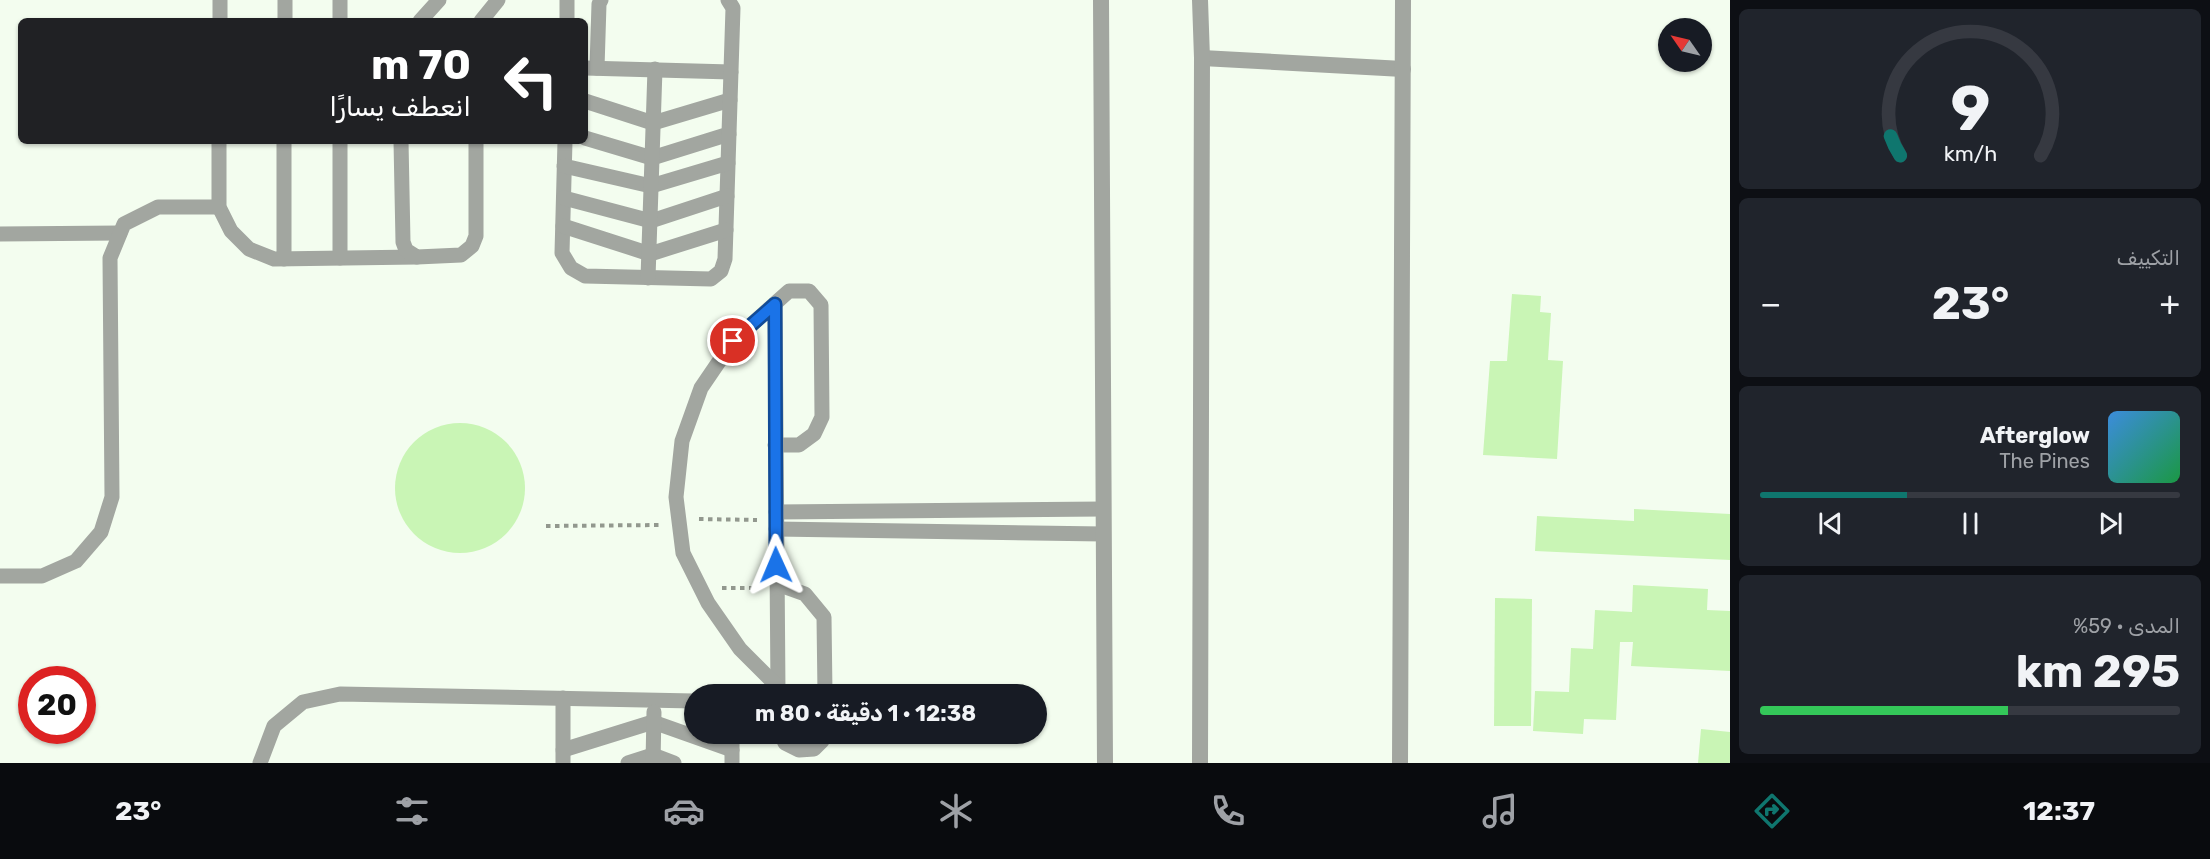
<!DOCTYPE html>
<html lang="ar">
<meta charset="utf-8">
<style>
body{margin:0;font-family:Rubik,Vazirmatn,sans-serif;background:#20242c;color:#f1f3f6;direction:rtl;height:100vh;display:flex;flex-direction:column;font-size:22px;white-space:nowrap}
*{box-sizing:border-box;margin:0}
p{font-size:20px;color:#9ea1a6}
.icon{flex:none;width:33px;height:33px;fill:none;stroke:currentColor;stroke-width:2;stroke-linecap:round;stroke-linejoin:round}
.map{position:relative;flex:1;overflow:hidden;direction:ltr}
.drawer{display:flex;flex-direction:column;gap:9px;padding:9px;background:#0d0f14;width:480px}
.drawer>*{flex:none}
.guide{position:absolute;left:18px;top:18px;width:570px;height:126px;border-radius:9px;box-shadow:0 2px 4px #0004;direction:rtl;background:#202124;color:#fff;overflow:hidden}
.needle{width:39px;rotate:304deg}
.fabs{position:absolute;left:1658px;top:18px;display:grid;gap:12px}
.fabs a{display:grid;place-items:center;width:54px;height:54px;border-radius:50%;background:#171b24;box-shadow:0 2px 4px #0004;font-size:30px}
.speed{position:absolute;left:18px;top:666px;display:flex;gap:12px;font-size:30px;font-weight:700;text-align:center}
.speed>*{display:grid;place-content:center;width:78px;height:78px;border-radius:50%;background:#171b24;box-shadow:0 2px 4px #0004;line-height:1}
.speed .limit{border:9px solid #d22;background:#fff;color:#111}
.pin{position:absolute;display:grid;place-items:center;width:51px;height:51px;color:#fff;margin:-26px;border:3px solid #fff;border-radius:50%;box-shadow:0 2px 6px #0007}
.me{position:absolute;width:66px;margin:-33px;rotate:359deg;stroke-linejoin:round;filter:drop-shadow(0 0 4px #0008)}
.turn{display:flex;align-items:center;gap:21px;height:126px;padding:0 18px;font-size:27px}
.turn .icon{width:78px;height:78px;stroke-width:2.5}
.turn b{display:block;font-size:42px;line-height:51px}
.big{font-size:45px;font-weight:700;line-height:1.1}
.drawer .tile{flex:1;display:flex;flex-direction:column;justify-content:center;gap:9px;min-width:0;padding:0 21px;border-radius:9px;background:#20242c}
.drawer .dial{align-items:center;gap:0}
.dial svg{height:156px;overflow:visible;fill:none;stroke:#363941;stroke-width:7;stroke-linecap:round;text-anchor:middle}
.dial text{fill:#f1f3f6;stroke:none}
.song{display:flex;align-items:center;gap:18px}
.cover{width:72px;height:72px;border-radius:9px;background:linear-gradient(135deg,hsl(210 70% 55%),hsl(140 70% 35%))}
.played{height:6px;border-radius:3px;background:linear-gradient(90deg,#0f766e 35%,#363941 35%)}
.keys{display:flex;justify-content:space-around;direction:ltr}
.heat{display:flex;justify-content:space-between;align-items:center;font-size:33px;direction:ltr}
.charge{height:9px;border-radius:4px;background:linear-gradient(90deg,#34c759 59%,#363941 0)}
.trip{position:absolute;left:684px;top:684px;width:363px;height:60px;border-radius:30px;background:#171b24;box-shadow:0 2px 4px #0004;font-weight:700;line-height:60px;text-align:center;direction:rtl}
.menu{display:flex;height:96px;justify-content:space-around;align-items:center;background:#090b0e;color:#9ea1a6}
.menu .icon{width:42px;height:42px}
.menu .selected{color:#0f766e}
.menu b{font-size:27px;color:#f1f3f6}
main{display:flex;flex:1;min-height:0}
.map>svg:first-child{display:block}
.building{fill:#c9f5b5}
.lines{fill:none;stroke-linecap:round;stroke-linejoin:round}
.path{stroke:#92988e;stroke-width:4;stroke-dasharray:4.5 4.5;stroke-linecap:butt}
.service{stroke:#a2a6a0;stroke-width:15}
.minor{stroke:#a2a6a0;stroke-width:16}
.route-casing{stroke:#114b97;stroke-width:15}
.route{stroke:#1a73e8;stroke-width:10}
</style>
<main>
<section class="drawer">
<div class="tile dial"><svg viewBox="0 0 100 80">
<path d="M14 69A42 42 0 1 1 86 69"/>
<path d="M14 69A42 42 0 0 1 9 59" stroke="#0f766e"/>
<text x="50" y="56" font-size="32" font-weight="700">9</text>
<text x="50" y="72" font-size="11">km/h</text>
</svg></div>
<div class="tile"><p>التكييف</p>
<div class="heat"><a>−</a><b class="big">23°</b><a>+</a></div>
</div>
<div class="tile">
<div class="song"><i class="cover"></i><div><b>Afterglow</b><p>The Pines</p></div></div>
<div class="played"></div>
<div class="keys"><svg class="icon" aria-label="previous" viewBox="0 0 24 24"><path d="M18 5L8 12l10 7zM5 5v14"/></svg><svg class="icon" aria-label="pause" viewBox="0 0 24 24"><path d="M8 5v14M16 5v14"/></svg><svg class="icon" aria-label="next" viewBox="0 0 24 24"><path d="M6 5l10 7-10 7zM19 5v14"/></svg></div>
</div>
<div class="tile"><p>المدى · 59%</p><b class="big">295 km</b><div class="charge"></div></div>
</section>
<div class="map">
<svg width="1730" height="763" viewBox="0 0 1730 763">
<rect width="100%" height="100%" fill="#f3fdef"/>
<!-- building -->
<g class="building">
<path d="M1512,294L1541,296L1540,312L1551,313L1548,360L1563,361L1557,459L1483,455L1490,361H1507Z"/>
<circle cx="460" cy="488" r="65"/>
<path d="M1634,509L1730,514V560L1535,551L1537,516L1634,521Z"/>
<path d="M1633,585L1708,589L1707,610L1730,611V671L1631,666L1633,642H1620L1616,720L1584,719L1583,734L1533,731L1535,691L1569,692L1571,648L1593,649L1595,610L1632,612Z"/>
<path d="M1495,598L1532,599L1531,726H1494Z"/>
<path d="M1701,729L1730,732V763H1698Z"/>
</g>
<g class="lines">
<!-- path -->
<g class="path">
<path d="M699,519L757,520"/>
<path d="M546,526L661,525"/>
<path d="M722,588H757"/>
</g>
<!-- service -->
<g class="service">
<path d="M220,21V0"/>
<path d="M285,21V0"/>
<path d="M340,21V0"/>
<path d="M420,21L439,0"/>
<path d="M481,21L498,0"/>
<path d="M567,21V0"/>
<path d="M585,68L731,72"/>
<path d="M597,68L599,4L601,0"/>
<path d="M585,101L653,123L730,100"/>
<path d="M585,138L652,158L729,134"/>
<path d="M219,141V207L231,231L249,249L274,259L417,257"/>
<path d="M401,141L403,242L406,250L417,257L461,255L472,246L476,236V141"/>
<path d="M565,141L562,253L571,268L585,276L711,279L721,271L725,259L733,8L728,0"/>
<path d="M564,166L651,186L728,163"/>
<path d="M564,198L651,221L727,196"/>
<path d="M563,226L650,254L726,230"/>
<path d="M0,234L120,233"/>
<path d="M340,258V141"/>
<path d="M284,259V141"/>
<path d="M648,278L655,69"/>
<path d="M775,304L778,691"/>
<path d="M775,445H799L814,434L822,417L821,305L809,291H789L733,341L701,388L682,441L676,497L683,553L708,603L740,649L778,687"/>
<path d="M776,512L1103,509"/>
<path d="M776,529L1103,534"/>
<path d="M0,576H42L76,561L101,532L112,497L110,258L124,224L158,207H219"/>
<path d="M777,584L805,594L824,617L825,694"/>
<path d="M781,734L785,743L799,750L814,749L822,741L824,734"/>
<path d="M563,750L653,722L732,750"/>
<path d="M260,763L274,726L303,702L340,694L694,701"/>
<path d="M563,763V698"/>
<path d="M628,763L653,755L674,763"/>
<path d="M653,763L654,712"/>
<path d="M732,763V734"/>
</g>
<!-- minor -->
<g class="minor">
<path d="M1101,0L1105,763"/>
<path d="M1202,58L1403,69"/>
<path d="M1200,763L1202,58L1200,0"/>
<path d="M1400,763L1403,0"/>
</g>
</g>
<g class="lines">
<defs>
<path id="route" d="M733,341L775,304L776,565"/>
</defs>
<!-- route casing -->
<use href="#route" class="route-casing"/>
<!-- route -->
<use href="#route" class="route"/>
</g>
</svg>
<div class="fabs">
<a><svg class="needle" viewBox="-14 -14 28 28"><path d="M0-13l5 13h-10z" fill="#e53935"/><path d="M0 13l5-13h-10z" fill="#9ea1a6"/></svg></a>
</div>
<div class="speed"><div class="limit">20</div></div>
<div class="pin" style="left:733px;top:341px;background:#d93025"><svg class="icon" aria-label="arrive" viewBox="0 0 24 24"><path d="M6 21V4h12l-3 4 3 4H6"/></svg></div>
<svg class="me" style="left:776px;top:565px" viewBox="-20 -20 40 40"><path d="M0-17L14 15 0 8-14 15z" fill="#1a73e8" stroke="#fff" stroke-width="4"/></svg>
<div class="trip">12:38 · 1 دقيقة · 80 m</div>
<div class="guide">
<div class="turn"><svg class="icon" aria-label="left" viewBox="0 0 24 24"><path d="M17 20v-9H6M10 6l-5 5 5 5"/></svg><div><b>70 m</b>انعطف يسارًا</div></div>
</div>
</div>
</main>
<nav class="menu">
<b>12:37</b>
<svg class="icon selected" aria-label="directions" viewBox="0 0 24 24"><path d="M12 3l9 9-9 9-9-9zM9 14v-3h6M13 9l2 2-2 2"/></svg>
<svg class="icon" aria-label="music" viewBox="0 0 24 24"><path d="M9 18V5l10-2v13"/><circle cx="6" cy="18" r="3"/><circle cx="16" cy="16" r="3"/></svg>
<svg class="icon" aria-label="phone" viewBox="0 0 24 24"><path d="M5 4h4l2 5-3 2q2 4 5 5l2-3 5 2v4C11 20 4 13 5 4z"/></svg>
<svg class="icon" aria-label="climate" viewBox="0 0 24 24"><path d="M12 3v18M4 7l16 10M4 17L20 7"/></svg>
<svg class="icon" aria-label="car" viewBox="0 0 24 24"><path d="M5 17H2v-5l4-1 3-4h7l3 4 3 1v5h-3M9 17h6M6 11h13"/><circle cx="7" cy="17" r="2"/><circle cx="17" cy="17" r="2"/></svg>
<svg class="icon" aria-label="filters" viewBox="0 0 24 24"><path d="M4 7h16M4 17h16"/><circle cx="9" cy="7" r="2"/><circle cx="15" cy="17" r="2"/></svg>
<b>23°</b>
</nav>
